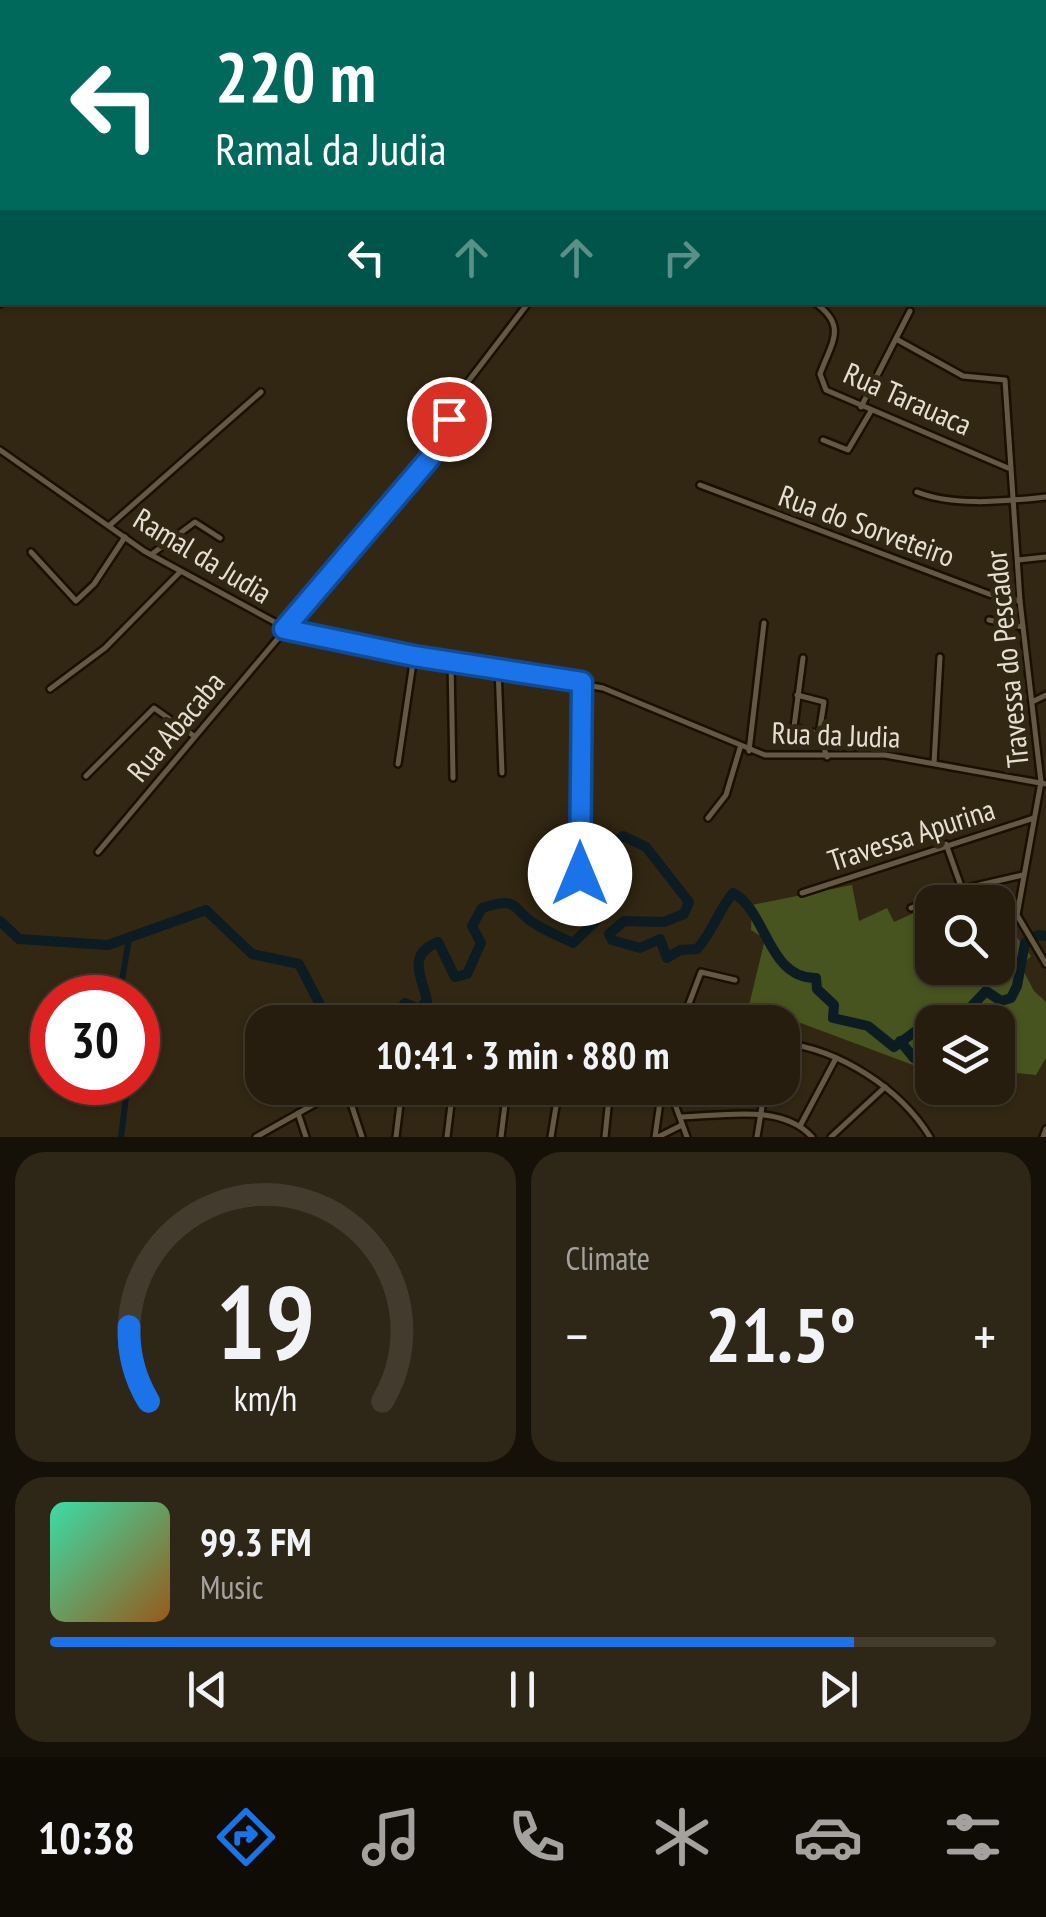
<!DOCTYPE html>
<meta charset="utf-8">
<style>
body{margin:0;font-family:"PT Sans Narrow",sans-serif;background:#2e2617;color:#f1f3f6;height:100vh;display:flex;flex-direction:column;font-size:38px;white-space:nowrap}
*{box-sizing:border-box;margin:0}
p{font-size:32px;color:#a4a29e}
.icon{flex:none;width:55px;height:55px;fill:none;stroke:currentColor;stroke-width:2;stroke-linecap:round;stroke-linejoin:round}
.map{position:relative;height:1137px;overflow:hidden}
.panel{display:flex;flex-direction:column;gap:15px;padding:15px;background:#151008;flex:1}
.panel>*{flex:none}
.banner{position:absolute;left:0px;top:0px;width:1048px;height:305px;box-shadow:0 2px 8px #0004,0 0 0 2px #423b2e;background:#00695c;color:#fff;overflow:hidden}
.controls{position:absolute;left:915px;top:885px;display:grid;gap:20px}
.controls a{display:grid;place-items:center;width:100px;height:100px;border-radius:20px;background:#261d0e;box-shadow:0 2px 8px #0004,0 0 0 2px #423b2e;font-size:50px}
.speed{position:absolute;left:30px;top:975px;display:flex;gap:20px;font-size:50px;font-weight:700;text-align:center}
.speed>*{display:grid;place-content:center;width:130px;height:130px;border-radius:50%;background:#261d0e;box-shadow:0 2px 8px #0004,0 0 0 2px #423b2e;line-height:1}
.speed .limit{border:15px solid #d22;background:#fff;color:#111}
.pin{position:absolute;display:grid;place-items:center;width:85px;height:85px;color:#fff;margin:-42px;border:5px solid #fff;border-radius:50%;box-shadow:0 2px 10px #0007}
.me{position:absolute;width:110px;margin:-55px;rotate:0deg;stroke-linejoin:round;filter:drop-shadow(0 0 8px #0008)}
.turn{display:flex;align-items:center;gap:35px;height:210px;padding:0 50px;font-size:45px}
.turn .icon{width:130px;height:130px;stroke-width:2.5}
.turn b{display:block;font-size:70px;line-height:85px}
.lanes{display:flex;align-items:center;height:95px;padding:0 50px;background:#0003;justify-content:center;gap:50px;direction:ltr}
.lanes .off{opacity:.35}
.big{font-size:75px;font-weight:600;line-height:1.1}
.panel .widget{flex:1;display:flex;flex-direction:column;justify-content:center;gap:15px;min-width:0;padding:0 35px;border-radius:30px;background:#2e2617}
.panel .dial{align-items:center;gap:0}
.dial svg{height:260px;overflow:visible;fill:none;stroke:#423b2e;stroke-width:7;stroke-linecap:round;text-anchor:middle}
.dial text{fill:#f1f3f6;stroke:none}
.song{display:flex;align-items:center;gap:30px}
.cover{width:120px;height:120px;border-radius:15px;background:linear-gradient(135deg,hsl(160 70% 55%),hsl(30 70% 35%))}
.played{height:10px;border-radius:5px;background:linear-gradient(90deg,#1a73e8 85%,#423b2e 85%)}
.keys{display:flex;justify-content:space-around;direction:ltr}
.heat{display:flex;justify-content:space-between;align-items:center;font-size:55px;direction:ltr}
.panel .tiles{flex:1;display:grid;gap:15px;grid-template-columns:1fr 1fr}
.widget:last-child{grid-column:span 2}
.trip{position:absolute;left:245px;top:1005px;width:555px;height:100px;border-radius:30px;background:#261d0e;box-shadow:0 2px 8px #0004,0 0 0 2px #423b2e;font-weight:600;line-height:100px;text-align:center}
.dock{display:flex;height:160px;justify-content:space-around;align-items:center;background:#0f0c06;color:#a4a29e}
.dock .icon{width:70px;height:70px}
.dock .active{color:#1a73e8}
.dock b{font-size:45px;color:#f1f3f6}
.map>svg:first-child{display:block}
.green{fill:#475420}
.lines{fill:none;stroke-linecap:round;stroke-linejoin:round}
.canal{stroke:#0d1c22;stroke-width:6}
.river{stroke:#0d1c22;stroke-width:10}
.minor-casing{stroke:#1a1000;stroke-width:10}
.minor{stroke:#655943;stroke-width:5}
.route-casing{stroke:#114b97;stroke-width:25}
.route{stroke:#1a73e8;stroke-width:18}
.labels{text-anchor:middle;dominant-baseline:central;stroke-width:10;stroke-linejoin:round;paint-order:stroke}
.street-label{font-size:30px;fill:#e6dfd3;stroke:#322713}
</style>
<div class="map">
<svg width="1046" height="1137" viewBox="0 0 1046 1137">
<rect width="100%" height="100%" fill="#322713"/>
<!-- green -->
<path class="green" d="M852,885L859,921L887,908L894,922L932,905V968H998V952L1016,936L1031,956L1021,966L1034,991L1046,1002V1058L1036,1075L998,1071V1022H932V1088H958L949,1099L932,1102L921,1068L790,1019L745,1022L765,939L751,930L752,905Z"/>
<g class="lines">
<!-- canal -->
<g class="canal">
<path d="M119,998L129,939"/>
<path d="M121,1137L128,1082"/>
</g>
<!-- river -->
<g class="river">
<path d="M0,921L19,939L108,945L206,910L252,954L299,964L329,1022"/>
<path d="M342,1022L352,1013L391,1021L405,1003L419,1009L427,1001C422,976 406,955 438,942L455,977L467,974L481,943L472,926L482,908C522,895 510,910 537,925C548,932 561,937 573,943L611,906L624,872L617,841L623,836L646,847L689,902L684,914L664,922L624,921L609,934L612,940L640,948L660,939L667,958L680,950L697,949C713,931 718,911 733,893C767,911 768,979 816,978L817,989L834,1005L833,1018L868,1026L894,1047L931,1020L956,1016L970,1008L986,991L1001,1001L1011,998L1017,986L1025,943L1038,935L1046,936"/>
<path d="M900,1041L914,1058L932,1055"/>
</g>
<defs>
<g id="minor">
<path d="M823,0L826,2"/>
<path d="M943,0L946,2"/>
<path d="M765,2L768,0"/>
<path d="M1045,20L1046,19"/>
<path d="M1045,104L1046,105"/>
<path d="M814,302C848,326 832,341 820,374L826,390L1008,468"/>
<path d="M0,304L2,302"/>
<path d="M896,339L963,376L1005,380L1020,601L1041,782L1017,915L1046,964"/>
<path d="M861,407L910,311"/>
<path d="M823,440L848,450L871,411"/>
<path d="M0,450L144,551L293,632L603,688L765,755H885L1046,784"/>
<path d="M700,485L989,594L1020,601"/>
<path d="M917,492C955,507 1005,501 1046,497"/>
<path d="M110,525L261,392"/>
<path d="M31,552L76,601L94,584L125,537"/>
<path d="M152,554L195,522L220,538"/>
<path d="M1018,560L1046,557"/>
<path d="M989,620L1023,627"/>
<path d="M803,658L794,727L819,734"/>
<path d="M451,661L453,778"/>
<path d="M498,667L502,773"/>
<path d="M50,689L105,648L180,572"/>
<path d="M797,695L824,702L819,734"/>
<path d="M1034,701L1046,695"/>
<path d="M819,734L827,757"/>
<path d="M749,751L764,623"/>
<path d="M934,763L940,657"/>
<path d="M398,764L414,656"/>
<path d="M86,776L154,708L194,736"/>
<path d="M708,818L726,795L740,748"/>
<path d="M946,844L962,889"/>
<path d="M98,852L429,459L467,383L529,302"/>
<path d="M580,874L582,683"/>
<path d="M802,893L1034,818"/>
<path d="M911,908L962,889L1023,875"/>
<path d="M682,1022L701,972L735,980"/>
<path d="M782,1043C839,1049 900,1088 930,1137"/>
<path d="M346,1088L362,1137"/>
<path d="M669,1088L687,1137"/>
<path d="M298,1113L306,1137"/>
<path d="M681,1117C722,1116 782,1103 812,1137"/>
<path d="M800,1126L835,1060"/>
<path d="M256,1137L343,1088"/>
<path d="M396,1137L402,1088"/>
<path d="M447,1137L453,1088"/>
<path d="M501,1137L507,1088"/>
<path d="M551,1137L559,1088"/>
<path d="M605,1137L610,1088"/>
<path d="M655,1137L662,1088"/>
<path d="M658,1137L682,1125"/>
<path d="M757,1137L765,1088"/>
<path d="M831,1137L885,1087"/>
<path d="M1043,1137L1046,1129"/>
</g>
</defs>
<!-- minor casing -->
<use href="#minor" class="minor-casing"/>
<!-- minor -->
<use href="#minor" class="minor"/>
</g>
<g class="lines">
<defs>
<path id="route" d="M449,419L429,459L284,629L414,656L582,682L580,874"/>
</defs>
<!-- route casing -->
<use href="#route" class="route-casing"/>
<!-- route -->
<use href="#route" class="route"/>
</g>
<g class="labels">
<!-- street labels -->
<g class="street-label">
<text transform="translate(908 398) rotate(24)">Rua Tarauaca</text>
<text transform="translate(867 525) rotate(20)">Rua do Sorveteiro</text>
<text transform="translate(203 555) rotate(31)">Ramal da Judia</text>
<text transform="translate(1006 659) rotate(-96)">Travessa do Pescador</text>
<text transform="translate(175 726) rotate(-50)">Rua Abacaba</text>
<text transform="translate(836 734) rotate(2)">Rua da Judia</text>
<text transform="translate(911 834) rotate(-18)">Travessa Apurina</text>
</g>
</g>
</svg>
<div class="controls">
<a><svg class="icon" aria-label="search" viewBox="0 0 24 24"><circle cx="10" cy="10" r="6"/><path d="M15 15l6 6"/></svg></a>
<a><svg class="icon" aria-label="layers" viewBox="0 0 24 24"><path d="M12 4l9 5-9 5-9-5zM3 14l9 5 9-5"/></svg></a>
</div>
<div class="speed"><div class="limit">30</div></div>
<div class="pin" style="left:449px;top:419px;background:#d93025"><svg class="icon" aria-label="arrive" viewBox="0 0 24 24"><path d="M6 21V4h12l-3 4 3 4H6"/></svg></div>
<svg class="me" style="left:580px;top:874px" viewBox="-20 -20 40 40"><circle r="19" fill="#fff"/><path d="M0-13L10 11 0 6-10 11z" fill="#1a73e8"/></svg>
<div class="trip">10:41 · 3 min · 880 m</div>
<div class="banner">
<div class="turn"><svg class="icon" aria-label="left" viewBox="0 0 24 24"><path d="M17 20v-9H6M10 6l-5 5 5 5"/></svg><div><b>220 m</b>Ramal da Judia</div></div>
<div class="lanes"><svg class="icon" aria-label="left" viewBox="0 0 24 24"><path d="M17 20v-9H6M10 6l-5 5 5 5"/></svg><svg class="icon off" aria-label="ahead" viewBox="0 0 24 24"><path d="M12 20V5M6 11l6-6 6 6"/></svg><svg class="icon off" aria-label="ahead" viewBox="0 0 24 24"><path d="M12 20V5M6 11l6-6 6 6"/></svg><svg class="icon off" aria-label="right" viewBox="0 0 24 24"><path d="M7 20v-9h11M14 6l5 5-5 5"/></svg></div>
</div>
</div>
<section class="panel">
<div class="tiles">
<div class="widget dial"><svg viewBox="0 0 100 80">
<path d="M14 69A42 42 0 1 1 86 69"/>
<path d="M14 69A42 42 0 0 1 8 46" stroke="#1a73e8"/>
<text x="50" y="56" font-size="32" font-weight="700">19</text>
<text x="50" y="72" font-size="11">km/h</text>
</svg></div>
<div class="widget"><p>Climate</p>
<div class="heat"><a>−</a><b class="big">21.5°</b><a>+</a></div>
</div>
<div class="widget">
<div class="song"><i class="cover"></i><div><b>99.3 FM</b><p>Music</p></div></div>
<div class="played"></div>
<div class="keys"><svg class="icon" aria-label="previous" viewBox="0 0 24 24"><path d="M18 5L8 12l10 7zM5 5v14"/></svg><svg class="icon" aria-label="pause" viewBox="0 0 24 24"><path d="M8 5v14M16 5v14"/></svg><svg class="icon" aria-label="next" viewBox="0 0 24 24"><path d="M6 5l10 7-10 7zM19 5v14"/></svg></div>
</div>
</div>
</section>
<nav class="dock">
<b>10:38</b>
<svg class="icon active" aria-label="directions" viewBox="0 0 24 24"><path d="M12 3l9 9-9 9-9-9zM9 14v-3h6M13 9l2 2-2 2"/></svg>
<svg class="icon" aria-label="music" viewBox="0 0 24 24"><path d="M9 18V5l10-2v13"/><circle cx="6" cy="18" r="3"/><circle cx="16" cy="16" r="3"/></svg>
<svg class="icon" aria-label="phone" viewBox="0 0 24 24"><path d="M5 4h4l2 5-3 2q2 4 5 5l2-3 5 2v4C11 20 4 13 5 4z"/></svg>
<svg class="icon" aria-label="climate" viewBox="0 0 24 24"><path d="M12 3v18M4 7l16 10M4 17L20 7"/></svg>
<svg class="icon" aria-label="car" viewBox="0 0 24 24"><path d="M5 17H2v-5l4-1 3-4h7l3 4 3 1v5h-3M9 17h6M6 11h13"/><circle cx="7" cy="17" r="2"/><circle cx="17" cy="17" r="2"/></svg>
<svg class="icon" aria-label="filters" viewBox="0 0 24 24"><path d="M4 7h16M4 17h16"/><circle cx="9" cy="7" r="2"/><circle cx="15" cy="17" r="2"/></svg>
</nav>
